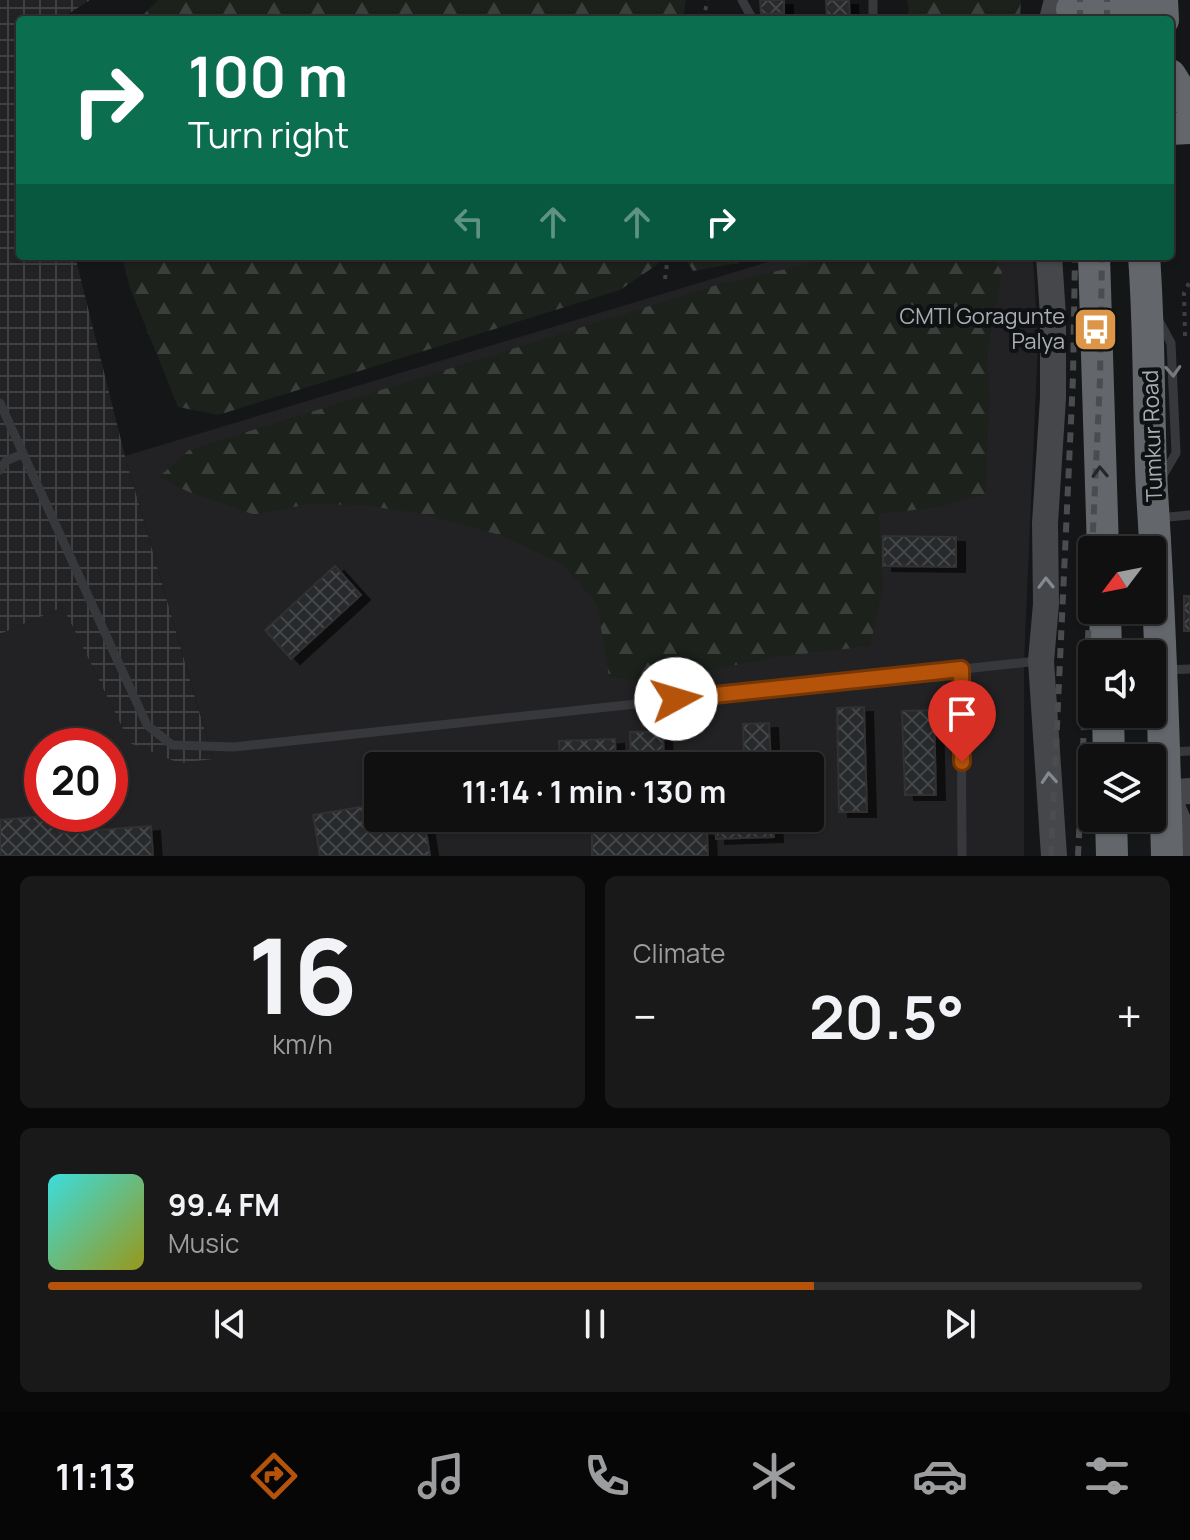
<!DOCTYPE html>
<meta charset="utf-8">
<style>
body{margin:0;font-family:Manrope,sans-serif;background:#19191a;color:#f1f3f6;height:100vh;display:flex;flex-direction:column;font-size:30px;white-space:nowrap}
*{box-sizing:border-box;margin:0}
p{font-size:26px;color:#9c9d9f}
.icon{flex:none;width:44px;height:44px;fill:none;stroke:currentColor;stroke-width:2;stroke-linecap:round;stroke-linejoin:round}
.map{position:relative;height:856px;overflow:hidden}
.panel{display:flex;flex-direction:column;gap:20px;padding:20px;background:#090909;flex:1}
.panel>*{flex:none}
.hud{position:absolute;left:16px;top:16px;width:1158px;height:244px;border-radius:8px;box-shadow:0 2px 6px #0004,0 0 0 2px #303031;background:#0b6e4f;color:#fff;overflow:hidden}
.needle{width:52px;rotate:238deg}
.fabs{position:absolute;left:1078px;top:536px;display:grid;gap:16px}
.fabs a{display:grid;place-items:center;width:88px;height:88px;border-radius:8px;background:#101011;box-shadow:0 2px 6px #0004,0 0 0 2px #303031;font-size:40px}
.speed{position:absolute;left:24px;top:728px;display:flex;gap:16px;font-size:40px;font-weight:700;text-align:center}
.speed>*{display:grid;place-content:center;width:104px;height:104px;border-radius:50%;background:#101011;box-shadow:0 2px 6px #0004,0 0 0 2px #303031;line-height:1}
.speed .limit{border:12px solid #d22;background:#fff;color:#111}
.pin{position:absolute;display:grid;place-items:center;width:68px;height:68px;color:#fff;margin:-82px -34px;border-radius:50% 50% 50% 0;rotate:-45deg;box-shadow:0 0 8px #0007}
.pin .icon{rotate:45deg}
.me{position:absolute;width:88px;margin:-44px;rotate:84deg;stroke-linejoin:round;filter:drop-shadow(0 0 6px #0008)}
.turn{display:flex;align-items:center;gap:28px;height:168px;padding:0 40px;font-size:36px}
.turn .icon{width:104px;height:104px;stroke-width:2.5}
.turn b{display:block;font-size:56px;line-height:68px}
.lanes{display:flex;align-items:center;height:76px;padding:0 40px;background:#0003;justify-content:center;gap:40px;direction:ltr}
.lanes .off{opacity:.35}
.big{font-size:60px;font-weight:700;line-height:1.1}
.panel .card{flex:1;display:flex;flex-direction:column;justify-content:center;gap:12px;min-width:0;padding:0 28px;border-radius:12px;background:#19191a}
.panel .dial{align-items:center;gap:0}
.dial b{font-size:104px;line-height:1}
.song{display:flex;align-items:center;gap:24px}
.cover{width:96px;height:96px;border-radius:12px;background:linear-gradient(135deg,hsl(180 70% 55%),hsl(60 70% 35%))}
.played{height:8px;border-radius:4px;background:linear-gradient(90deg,#b45309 70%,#303031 70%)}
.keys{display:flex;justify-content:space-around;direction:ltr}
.heat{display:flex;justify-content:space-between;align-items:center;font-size:44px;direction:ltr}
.panel .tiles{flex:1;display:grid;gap:20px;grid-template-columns:1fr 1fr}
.card:last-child{grid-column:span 2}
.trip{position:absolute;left:364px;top:752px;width:460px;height:80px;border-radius:8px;background:#101011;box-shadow:0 2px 6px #0004,0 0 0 2px #303031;font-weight:700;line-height:80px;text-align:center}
.tabs{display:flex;height:128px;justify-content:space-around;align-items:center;background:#060607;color:#9c9d9f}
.tabs .icon{width:56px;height:56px}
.tabs .active{color:#b45309}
.tabs b{font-size:36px;color:#f1f3f6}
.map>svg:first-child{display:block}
.built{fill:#222224;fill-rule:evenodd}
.industrial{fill:url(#industrial-grid)}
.forest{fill:url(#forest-firs)}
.building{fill:url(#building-cross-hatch);stroke:#303033;stroke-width:2;filter:url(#shadow)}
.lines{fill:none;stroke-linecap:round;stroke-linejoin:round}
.path{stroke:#3d3f42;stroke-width:4;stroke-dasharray:4 6;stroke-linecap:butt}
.lane{stroke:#37383b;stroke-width:9}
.secondary{stroke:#45474b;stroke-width:26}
.highway{stroke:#63676c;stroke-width:32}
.rail{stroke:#4a4c50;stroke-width:6;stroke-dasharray:10 8;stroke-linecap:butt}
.oneway{stroke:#76797e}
.oneway2{stroke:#252628}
.oneway3{stroke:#868a90}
.route-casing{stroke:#753606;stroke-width:20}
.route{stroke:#b45309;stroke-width:14}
.labels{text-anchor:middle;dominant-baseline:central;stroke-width:8;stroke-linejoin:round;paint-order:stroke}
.poi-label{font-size:22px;fill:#a9aeb5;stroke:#101112;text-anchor:end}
.street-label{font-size:22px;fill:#a9aeb5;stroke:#101112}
</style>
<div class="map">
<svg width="1190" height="856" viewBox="0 0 1190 856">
<defs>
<pattern id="industrial-grid" width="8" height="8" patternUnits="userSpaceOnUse" patternTransform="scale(2)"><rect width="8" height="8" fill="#222224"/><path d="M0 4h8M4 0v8" fill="none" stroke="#3f4042"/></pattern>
<pattern id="forest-firs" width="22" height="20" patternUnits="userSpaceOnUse" patternTransform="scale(2)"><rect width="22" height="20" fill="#1c211c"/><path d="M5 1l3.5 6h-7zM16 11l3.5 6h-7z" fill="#3a3f3b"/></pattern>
<pattern id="building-cross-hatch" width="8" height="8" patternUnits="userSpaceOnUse" patternTransform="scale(2)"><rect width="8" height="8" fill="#28292b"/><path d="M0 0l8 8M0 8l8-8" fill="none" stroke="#444648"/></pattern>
<filter id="shadow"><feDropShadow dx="9" dy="5" stdDeviation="0" flood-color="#0009"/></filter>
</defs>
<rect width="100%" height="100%" fill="#151617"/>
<!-- built -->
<path class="built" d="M788,256H1033L1038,341L1024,662V856H0V634L63,607L130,743L213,758L125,456ZM42,746H110V814H42ZM378,766H810V818H378Z"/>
<!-- industrial -->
<path class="industrial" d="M0,0H90L59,20H20V256H75L125,456L213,759L179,763L130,743L63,607L0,634Z"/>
<!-- forest -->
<g class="forest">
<path d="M158,0H686L683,20H138Z"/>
<path d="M907,0H1021L1020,20H904L909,10Z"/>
<path d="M122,256H659L658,264L620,290L218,415L178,407L130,288Z"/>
<path d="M684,256H760L738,263L693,271Z"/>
<path d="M843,256H992L1002,272L988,349L989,406L986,494L940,507L879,514L883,588L870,646L775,657L646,683L609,677L597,604L562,564L500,535L422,514L363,505L308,504L255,515L189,492L159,477L189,450L720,284Z"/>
</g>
<!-- building -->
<g class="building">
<path d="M760,0H784V13L761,14Z"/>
<path d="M826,0H849L850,20H827Z"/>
<path d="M883,536L956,537V567L883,566Z"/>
<path d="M335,566L361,595L291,659L265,630Z"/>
<rect x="1184" y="596" width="6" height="35"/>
<path d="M864,707L867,812H839L837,708Z"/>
<path d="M934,710L936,795H905L902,711Z"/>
<path d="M769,723L771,766H744L743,724Z"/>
<path d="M630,732H663L664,766H631Z"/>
<path d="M615,739L616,766H560L559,741Z"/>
<path d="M378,804V818H424L430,856H320L313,815Z"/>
<path d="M58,815L59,833L151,826L153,856H0V820Z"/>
<path d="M563,818H619V821L564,823Z"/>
<path d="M715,818H773L774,837L716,839Z"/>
<path d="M707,831L708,856H592V833Z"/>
</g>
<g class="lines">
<!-- path -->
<g class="path">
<path d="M704,20L707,0"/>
<path d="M665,279L668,256"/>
<path d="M1185,336L1184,293L1190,281"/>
</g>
<!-- lane -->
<g class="lane">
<path d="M742,0L753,20"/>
<path d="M873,0V20"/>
<path d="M1158,319L1171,343L1176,453L1162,477"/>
<path d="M0,403L147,725L172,745L234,747L1038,661"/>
<path d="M0,470L6,461L22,454"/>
<path d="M1158,518L1190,515"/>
<path d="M961,669L962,856"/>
<path d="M1165,670L1190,669"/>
<path d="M1171,752L1190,751"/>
</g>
<!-- secondary -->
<g class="secondary">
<path d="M1052,20L1057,0"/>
<path d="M1049,256L1053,316V398L1045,523L1046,604L1041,661L1054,856"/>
<path d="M1190,791L1166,793L1190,847"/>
</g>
<!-- highway -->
<g class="highway">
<path d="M1162,0L1163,20"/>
<path d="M1072,9H1135"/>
<path d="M1170,75L1185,99"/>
<path d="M1170,129L1190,128"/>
<path d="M1094,256L1103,550"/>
<path d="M1144,256C1150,335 1148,414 1152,492C1160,613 1164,735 1167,856"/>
<path d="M1105,610L1106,654"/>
<path d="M1108,714L1109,758"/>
<path d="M1111,818L1112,856"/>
</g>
<!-- rail -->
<g class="rail">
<path d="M1080,20V0"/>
<path d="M1107,20V0"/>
<path d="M1051,856L1073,378L1075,256"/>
<path d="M1078,856L1100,379L1102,256"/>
</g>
</g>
<!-- one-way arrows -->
<defs><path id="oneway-chevron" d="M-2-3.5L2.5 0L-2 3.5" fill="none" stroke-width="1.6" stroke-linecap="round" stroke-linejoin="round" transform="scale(2)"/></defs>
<use class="oneway" href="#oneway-chevron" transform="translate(1173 371) rotate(87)"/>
<use class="oneway2" href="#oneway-chevron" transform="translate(1100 472) rotate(-92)"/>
<g class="oneway3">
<use href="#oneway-chevron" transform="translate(1046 583) rotate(-91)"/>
<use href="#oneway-chevron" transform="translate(1049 778) rotate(-94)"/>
</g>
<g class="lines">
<defs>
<path id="route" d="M676,699L961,669L962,762"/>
</defs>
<!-- route casing -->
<use href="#route" class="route-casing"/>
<!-- route -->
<use href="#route" class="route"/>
</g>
<!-- icons -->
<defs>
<symbol id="bus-square" viewBox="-11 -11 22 22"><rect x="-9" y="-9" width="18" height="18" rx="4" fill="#dd9648" stroke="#101112"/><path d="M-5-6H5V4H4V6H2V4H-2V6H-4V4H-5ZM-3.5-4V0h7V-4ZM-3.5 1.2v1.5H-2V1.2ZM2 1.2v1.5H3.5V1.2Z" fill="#fff"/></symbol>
</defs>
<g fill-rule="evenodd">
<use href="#bus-square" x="1070" y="304" width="51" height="51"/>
</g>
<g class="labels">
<!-- poi labels -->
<g class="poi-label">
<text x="1065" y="316">CMTI Goragunte<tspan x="1065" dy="25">Palya</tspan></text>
</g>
<!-- street labels -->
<g class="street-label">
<text transform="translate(1152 436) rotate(-92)">Tumkur Road</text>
</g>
</g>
</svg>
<div class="fabs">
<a><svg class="needle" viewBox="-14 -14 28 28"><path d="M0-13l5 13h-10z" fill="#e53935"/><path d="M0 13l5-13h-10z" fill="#9c9d9f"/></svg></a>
<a><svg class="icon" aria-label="sound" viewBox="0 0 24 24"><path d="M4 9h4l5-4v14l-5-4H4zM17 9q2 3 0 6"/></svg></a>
<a><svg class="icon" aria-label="layers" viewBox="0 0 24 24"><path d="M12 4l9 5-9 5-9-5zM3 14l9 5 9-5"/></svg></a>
</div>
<div class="speed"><div class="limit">20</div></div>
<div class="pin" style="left:962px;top:762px;background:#d93025"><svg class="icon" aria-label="arrive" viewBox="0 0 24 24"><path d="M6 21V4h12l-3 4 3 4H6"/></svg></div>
<svg class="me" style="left:676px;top:699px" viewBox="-20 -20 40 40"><circle r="19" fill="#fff"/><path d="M0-13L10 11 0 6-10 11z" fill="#b45309"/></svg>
<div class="trip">11:14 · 1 min · 130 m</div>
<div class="hud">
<div class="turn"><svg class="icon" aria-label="right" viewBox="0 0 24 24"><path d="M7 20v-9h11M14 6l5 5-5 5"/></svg><div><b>100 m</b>Turn right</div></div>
<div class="lanes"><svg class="icon off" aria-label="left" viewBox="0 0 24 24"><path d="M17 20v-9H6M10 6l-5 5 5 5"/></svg><svg class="icon off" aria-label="ahead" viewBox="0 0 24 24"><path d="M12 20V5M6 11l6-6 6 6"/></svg><svg class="icon off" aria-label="ahead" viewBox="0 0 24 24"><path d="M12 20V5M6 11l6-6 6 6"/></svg><svg class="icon" aria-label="right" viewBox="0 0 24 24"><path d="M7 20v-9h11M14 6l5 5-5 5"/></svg></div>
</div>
</div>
<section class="panel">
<div class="tiles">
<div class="card dial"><b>16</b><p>km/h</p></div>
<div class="card"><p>Climate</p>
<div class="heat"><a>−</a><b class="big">20.5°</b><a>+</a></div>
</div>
<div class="card">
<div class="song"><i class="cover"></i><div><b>99.4 FM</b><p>Music</p></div></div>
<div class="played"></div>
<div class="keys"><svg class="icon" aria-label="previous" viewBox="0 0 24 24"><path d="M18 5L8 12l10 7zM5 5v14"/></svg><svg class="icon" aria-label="pause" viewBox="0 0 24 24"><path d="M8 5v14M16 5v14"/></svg><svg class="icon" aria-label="next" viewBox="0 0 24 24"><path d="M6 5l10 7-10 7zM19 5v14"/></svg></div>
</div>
</div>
</section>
<nav class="tabs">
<b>11:13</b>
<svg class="icon active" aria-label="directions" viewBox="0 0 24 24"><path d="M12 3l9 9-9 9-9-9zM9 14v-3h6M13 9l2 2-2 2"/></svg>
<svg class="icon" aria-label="music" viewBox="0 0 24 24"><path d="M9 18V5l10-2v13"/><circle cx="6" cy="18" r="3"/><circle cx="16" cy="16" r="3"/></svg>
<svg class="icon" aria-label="phone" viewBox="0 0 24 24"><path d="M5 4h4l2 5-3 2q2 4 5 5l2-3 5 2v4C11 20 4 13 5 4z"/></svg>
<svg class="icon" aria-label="climate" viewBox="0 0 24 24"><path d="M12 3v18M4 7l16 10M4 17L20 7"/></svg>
<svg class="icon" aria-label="car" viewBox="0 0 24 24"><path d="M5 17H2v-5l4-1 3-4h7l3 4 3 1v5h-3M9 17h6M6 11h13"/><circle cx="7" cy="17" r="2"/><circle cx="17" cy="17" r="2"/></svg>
<svg class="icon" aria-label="filters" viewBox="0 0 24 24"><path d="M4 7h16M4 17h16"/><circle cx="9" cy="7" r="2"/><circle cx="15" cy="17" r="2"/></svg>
</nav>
